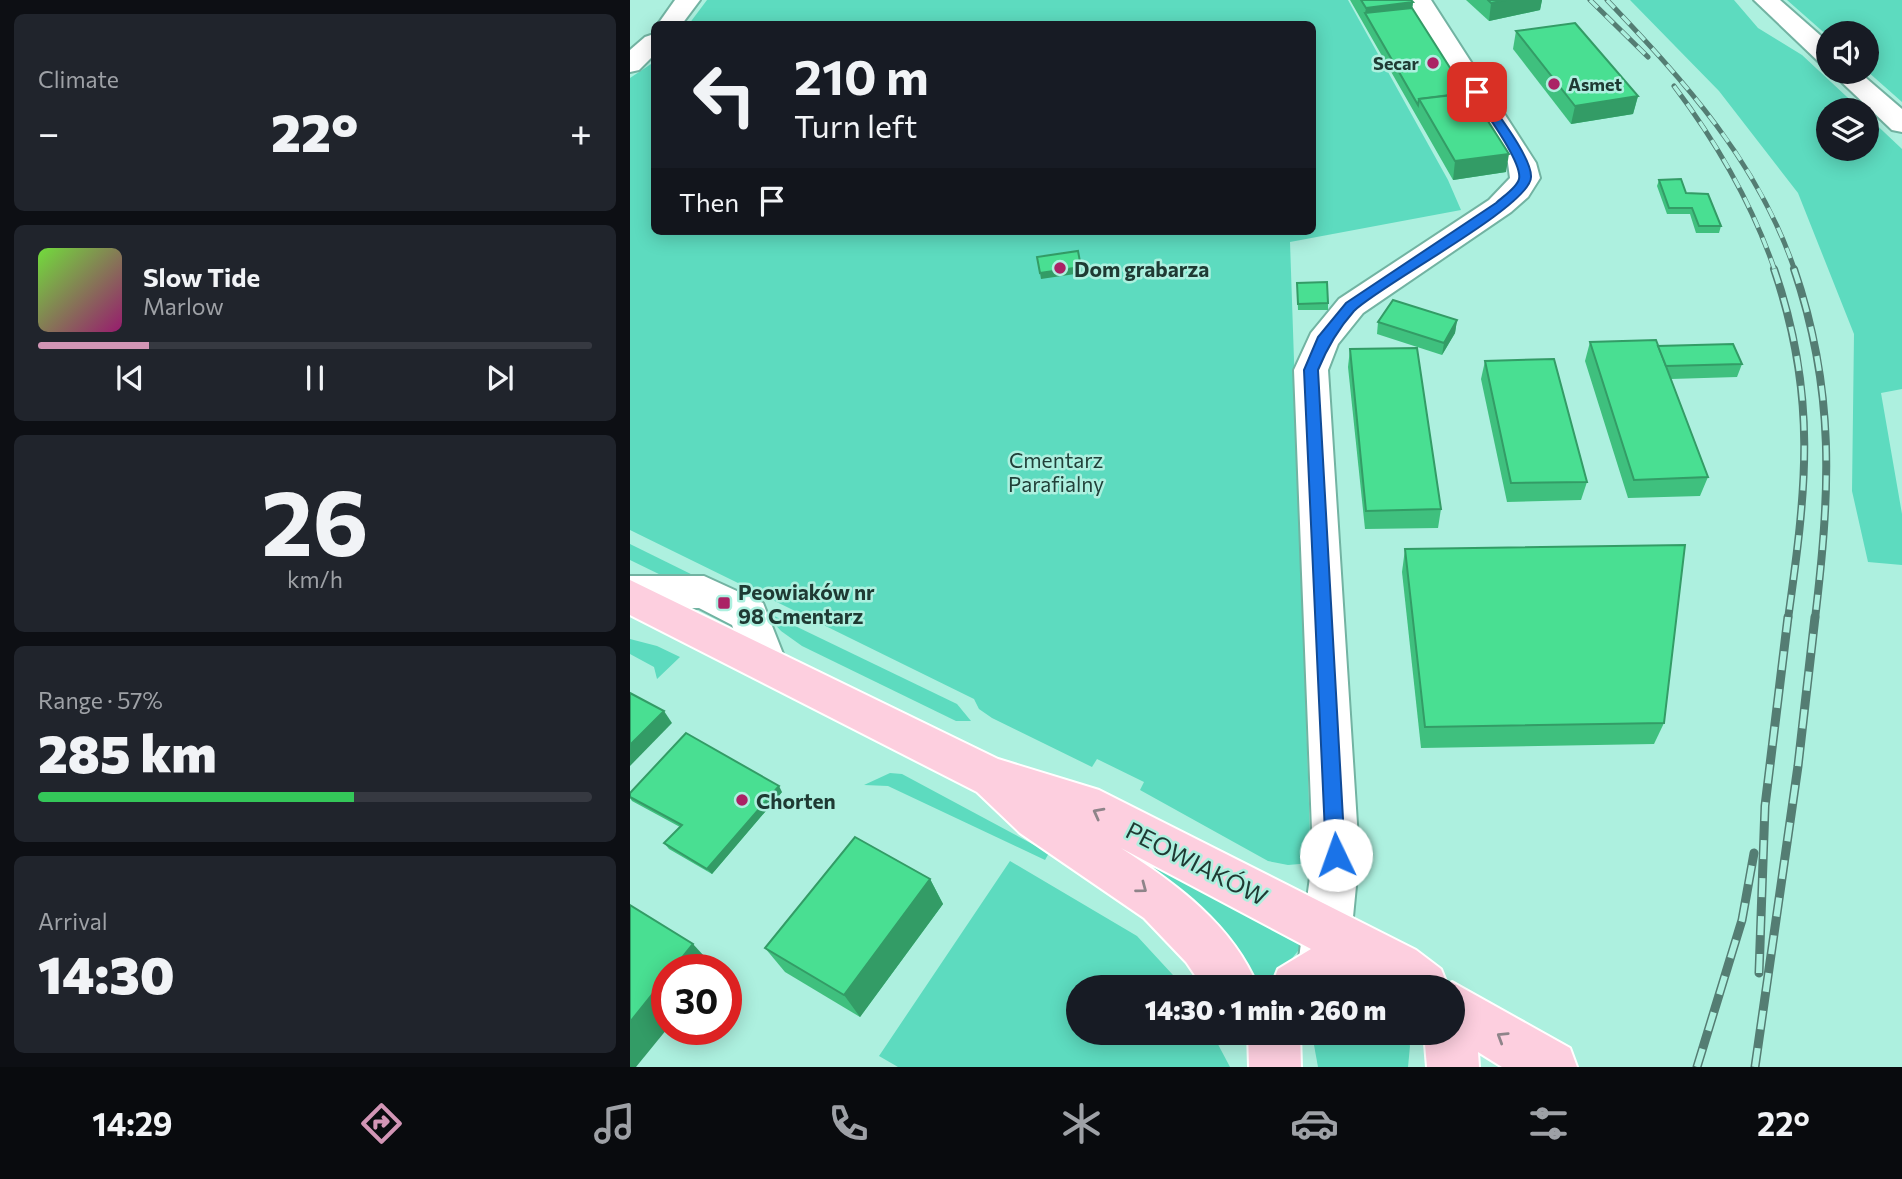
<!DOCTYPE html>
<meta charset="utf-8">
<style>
body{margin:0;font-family:Commissioner,sans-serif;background:#20242c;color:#f1f3f6;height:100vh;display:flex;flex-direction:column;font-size:26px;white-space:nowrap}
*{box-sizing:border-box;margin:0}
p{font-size:23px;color:#9ea1a6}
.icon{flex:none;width:38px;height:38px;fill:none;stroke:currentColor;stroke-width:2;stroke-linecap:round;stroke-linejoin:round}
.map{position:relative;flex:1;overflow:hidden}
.panel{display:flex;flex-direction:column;gap:14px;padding:14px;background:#0d0f14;width:630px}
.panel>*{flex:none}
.hud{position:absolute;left:21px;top:21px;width:665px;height:214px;border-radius:10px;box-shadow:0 4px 18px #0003;background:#171b24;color:#f1f3f6;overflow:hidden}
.tools{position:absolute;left:1186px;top:21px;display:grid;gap:14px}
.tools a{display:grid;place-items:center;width:63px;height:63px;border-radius:50%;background:#171b24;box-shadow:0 4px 18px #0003;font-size:35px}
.speed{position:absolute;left:21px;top:954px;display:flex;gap:14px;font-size:35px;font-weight:700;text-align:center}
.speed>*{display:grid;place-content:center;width:91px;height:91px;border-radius:50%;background:#171b24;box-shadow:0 4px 18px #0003;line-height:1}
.speed .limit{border:10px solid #d22;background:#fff;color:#111}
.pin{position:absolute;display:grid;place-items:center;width:60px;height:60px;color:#fff;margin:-30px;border-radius:14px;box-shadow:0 4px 10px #0006}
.me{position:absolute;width:77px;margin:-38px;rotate:357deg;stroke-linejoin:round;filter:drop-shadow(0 0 5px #0008)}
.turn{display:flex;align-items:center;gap:24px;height:147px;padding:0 28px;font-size:32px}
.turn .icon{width:91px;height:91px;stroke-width:2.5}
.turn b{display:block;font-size:49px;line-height:60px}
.then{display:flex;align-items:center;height:66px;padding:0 28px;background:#0003;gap:14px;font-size:26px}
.big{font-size:52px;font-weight:800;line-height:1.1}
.panel .widget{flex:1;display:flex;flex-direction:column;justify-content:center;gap:10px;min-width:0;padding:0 24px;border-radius:10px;background:#20242c}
.panel .dial{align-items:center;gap:0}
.dial b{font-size:91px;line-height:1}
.song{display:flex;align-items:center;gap:21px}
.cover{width:84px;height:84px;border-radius:10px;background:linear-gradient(135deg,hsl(100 70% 55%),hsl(320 70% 35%))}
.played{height:7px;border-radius:4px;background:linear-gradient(90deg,#d295b5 20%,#363941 20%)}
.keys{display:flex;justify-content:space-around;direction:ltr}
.heat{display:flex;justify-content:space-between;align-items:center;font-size:38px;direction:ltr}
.charge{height:10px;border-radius:5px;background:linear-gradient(90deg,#34c759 57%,#363941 0)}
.trip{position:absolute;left:436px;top:975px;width:399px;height:70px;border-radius:35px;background:#171b24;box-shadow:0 4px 18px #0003;font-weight:800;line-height:70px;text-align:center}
.tabs{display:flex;height:112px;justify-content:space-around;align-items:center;background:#090b0e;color:#9ea1a6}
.tabs .icon{width:49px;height:49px}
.tabs .current{color:#d295b5}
.tabs b{font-size:32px;color:#f1f3f6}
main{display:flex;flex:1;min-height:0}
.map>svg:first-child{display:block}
.green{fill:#5ddbbf}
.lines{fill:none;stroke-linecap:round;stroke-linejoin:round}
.minor-casing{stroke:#72b3a2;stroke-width:4}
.major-casing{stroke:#fff;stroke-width:4}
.minor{fill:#fff;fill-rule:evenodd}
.major{fill:#fdcfdf;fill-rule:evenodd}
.rail-far2-casing{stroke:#547d73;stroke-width:5}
.rail-far1-casing{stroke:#547d73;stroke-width:8}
.rail-casing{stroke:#547d73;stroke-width:9}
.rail-far2{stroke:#adf0df;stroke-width:3.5;stroke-dasharray:11;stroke-linecap:butt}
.rail-far1{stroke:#adf0df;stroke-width:5;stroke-dasharray:15;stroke-linecap:butt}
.rail{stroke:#adf0df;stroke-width:6;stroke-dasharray:19;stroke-linecap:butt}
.wall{fill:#3fc07e}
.shaded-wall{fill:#339c66}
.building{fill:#49df92;stroke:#339c66;stroke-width:2}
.oneway{stroke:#8e8489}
.route{fill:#1a73e8;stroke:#114b97;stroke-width:2}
.poi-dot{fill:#ab2265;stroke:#adf0df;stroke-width:2.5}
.labels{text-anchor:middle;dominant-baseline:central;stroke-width:5;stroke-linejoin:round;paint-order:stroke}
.far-poi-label{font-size:18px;font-weight:bold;fill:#1f3a33;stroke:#adf0df;text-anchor:end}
.poi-label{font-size:21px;font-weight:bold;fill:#1f3a33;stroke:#adf0df;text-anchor:start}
.park-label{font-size:21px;fill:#214039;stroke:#adf0df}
.near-street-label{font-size:24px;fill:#1f3a33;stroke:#adf0df}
</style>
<main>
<section class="panel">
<div class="widget"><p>Climate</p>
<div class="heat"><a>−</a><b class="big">22°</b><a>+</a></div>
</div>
<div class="widget">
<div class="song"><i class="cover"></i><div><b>Slow Tide</b><p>Marlow</p></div></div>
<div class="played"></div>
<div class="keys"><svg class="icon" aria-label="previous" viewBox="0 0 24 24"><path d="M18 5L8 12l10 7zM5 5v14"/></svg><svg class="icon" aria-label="pause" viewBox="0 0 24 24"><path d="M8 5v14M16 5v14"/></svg><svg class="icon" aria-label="next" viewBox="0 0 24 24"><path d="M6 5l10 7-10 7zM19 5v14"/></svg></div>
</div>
<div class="widget dial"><b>26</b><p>km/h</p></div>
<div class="widget"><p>Range · 57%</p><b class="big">285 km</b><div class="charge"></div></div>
<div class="widget"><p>Arrival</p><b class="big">14:30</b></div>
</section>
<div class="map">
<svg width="1272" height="1067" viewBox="0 0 1272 1067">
<rect width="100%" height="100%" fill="#adf0df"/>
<!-- green -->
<g class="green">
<path d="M77,0H718L818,180L831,210L660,242L681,863L658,865L638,861L510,790L514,782L467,759L462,767L362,718L349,709L344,699L0,530V78L24,62V231H682V24H59Z"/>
<path d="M1000,0H1104L1128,28L1172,55L1231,110H1199V149H1237V116L1272,149V389L1251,393L1272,514V565L1238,562L1222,491L1224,334L1168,193L1089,91Z"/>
<path d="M1157,0H1272V102L1237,71V33H1199V37Z"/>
<path d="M0,544L75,581L35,577L0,560Z"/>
<path d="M132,610L327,704L341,721H326L172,646L151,631Z"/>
<path d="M0,639L27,646L50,657L27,679L24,667L0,654Z"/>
<path d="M260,773L272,774L419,853L415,860L258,786L234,785Z"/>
<path d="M480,835L669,932L672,946L639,987H629L607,953L475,841Z"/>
<path d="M380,861L507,936L554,987H448V1032L582,1033L600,1067H268L249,1056Z"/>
<path d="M687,1033H776L780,1046L778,1067H688L684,1045Z"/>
</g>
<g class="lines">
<defs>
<g id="minor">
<path d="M45,0H70L52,24H28Z"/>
<path d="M777,0H801L906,163L910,178L898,197L881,212L733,313L708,344L698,370L729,855L719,958L712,975L694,982L676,975L669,958L683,855L664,370L681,333L709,299L859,200L880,178L878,163Z"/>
<path d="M1124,0H1150L1199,43V65L1190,63Z"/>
<path d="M24,34V55L9,70L0,72V50L15,37Z"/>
<path d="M1201,72H1229L1272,109V132L1262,130Z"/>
<path d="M0,576H74L133,603L157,664L151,676L136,681L121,676L102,625L69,608H0Z"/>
</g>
<g id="major">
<path d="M0,580L368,759L469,790L786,950L811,969L817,984L822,982L940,1048L947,1067H872L848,1052L849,1067H797L794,1032H822V987H641L648,969L681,949L491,848C546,884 602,924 628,987H573L556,962L514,918L390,833L347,792L0,615Z"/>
<path d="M618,1032H670L671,1067H619Z"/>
</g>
</defs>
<!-- minor casing -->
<use href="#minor" class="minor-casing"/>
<!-- major casing -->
<use href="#major" class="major-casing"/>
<!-- minor -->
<use href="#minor" class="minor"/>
<!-- major -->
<use href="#major" class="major"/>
<defs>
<g id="rail-far2">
<path d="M960,0L1018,57"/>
<path d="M977,0C1055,82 1128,162 1165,271"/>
<path d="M1044,86C1087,143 1122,203 1145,271"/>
</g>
<g id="rail-far1">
<path d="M1144,269C1188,397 1176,490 1158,619"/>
<path d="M1164,269C1206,392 1200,493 1185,619"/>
</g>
<g id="rail">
<path d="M1129,973L1135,806L1158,617"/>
<path d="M1067,1067L1112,920L1124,853"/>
<path d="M1125,1067L1168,766L1185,617"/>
</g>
</defs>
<!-- rail-far2 casing -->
<use href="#rail-far2" class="rail-far2-casing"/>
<!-- rail-far1 casing -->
<use href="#rail-far1" class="rail-far1-casing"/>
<!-- rail casing -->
<use href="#rail" class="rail-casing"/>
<!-- rail-far2 -->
<use href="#rail-far2" class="rail-far2"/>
<!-- rail-far1 -->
<use href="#rail-far1" class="rail-far1"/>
<!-- rail -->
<use href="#rail" class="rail"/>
</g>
<!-- wall -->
<g class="wall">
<path d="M720,0H781L783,2L782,8L876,172L823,180Z"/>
<path d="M836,0H912L910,10L859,21Z"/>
<path d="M886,31L1008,96L1003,114L941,124L883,49Z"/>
<path d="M1029,180L1056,193L1091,226L1089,233H1066L1060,214H1037L1027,186Z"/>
<path d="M667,283L698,303V310H668Z"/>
<path d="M827,320L825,333L812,355L747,334L748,322Z"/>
<path d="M960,342L1028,346L1112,364L1107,377L1041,379L1078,477L1070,496L998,498L955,361Z"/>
<path d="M720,349L811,509L808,528L735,529L718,367Z"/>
<path d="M855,361L957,482L951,500L877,502L851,379Z"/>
<path d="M775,549L1034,723L1024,744L791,748L772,572Z"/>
<path d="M152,792L82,874L39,849L34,843L50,827L2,801L0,798V793Z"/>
<path d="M300,879L313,904L230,1017L155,972L135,948Z"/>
</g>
<!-- shaded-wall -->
<g class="shaded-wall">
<path d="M876,0H912L910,10L859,21L861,3Z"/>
<path d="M783,2L781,20L735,13L736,8Z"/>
<path d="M1008,96L1003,114L941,124L945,106Z"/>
<path d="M879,154L876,172L823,180L825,161Z"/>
<path d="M451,267L452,273L411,279L410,273Z"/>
<path d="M827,320L825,333L812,355L814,343Z"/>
<path d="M34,711L42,723L0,766V745Z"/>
<path d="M149,786L152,792L82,874L77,869Z"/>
<path d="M300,879L313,904L230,1017L214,995Z"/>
<path d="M63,944L85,968L84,970H42Z"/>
<path d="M37,976V1029L6,1067H0V1022Z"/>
</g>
<!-- building -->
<g class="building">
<path d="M731,0H781L783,2L736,8Z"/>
<path d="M858,0H876L861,3Z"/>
<path d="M782,8L836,93L789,99L788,105L735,13Z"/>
<path d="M945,23L1008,96L945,106L886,31Z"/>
<path d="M840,93L879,154L825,161L789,99Z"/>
<path d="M1051,179L1056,193L1078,194L1091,226H1069L1062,208H1039L1029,180Z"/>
<path d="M448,251L451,267L410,273L407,257Z"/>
<path d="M697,282L698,303L668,304L667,283Z"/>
<path d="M763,300L827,320L814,343L748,322Z"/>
<path d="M1026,340L1078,477L1004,480L960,342Z"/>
<path d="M1103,344L1112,364L1036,366L1028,346Z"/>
<path d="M787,348L811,509L736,511L720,349Z"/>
<path d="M924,359L957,482L881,483L855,361Z"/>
<path d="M1055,545L1034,723L795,727L775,549Z"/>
<path d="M0,693L34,711L0,745Z"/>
<path d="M56,733L149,786L77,869L34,843L52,825L0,797V793Z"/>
<path d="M225,837L300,879L214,995L135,948Z"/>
<path d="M0,905L63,944L42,970H37V976L0,1022Z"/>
</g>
<!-- one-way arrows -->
<defs><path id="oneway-chevron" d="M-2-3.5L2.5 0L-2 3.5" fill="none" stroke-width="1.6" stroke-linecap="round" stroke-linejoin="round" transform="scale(1.75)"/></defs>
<g class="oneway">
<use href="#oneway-chevron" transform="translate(468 813) rotate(-152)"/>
<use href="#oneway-chevron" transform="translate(512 888) rotate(37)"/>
<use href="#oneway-chevron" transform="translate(872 1037) rotate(-148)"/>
</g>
<!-- route -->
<path class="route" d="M843,90H851C863,108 902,157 901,177C901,206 750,285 724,311C708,329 697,348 688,370L715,855L713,862L706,864L699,862L696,855L674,370L688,337L716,303L866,203C872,197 887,188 889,179C893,162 852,108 842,92Z"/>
<!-- markers -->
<g class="poi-dot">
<circle cx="803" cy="63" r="7"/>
<circle cx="924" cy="84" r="7"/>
<circle cx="430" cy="268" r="7"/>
<rect x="87" y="596" width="14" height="14" rx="3.5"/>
<circle cx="112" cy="800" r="7"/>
</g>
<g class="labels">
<!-- far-poi labels -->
<g class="far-poi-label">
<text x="789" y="63">Secar</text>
<text x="938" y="84" text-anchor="start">Asmet</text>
</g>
<!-- poi labels -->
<g class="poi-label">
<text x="444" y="268">Dom grabarza</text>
<text x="108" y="591">Peowiaków nr<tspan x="108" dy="24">98 Cmentarz</tspan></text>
<text x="126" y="800">Chorten</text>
</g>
<!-- park labels -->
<g class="park-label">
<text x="426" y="459">Cmentarz<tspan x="426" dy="24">Parafialny</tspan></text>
</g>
<!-- near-street labels -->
<g class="near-street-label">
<text transform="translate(567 863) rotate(27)">PEOWIAKÓW</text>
</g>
</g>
</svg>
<div class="tools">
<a><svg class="icon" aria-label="sound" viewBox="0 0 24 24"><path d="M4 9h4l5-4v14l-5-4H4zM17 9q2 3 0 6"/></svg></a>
<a><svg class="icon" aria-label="layers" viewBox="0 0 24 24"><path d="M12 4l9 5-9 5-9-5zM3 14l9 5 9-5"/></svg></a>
</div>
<div class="speed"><div class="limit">30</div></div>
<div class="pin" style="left:847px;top:92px;background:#d93025"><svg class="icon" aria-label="arrive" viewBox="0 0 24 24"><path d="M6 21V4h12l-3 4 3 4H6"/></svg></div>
<svg class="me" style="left:706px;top:855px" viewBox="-20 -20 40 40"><circle r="19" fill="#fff"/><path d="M0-13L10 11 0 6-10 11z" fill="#1a73e8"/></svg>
<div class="trip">14:30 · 1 min · 260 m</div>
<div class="hud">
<div class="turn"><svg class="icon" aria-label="left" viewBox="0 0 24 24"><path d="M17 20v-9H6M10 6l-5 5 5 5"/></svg><div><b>210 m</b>Turn left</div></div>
<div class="then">Then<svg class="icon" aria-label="arrive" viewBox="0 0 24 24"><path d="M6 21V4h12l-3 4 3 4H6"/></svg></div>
</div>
</div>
</main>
<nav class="tabs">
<b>14:29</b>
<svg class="icon current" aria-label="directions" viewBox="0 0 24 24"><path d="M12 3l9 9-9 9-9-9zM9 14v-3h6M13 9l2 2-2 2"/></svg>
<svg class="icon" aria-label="music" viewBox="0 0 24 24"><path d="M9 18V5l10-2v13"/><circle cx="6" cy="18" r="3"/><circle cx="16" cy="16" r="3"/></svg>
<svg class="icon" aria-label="phone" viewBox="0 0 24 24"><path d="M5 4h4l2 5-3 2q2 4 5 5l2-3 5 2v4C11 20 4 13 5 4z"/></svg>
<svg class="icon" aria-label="climate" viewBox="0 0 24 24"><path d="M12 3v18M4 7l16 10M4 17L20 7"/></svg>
<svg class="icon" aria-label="car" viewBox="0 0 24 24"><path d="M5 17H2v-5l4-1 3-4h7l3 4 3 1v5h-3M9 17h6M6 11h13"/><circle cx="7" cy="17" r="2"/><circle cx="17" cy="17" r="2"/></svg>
<svg class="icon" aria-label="filters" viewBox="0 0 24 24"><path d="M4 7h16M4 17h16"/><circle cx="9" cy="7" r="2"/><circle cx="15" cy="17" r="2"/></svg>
<b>22°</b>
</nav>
